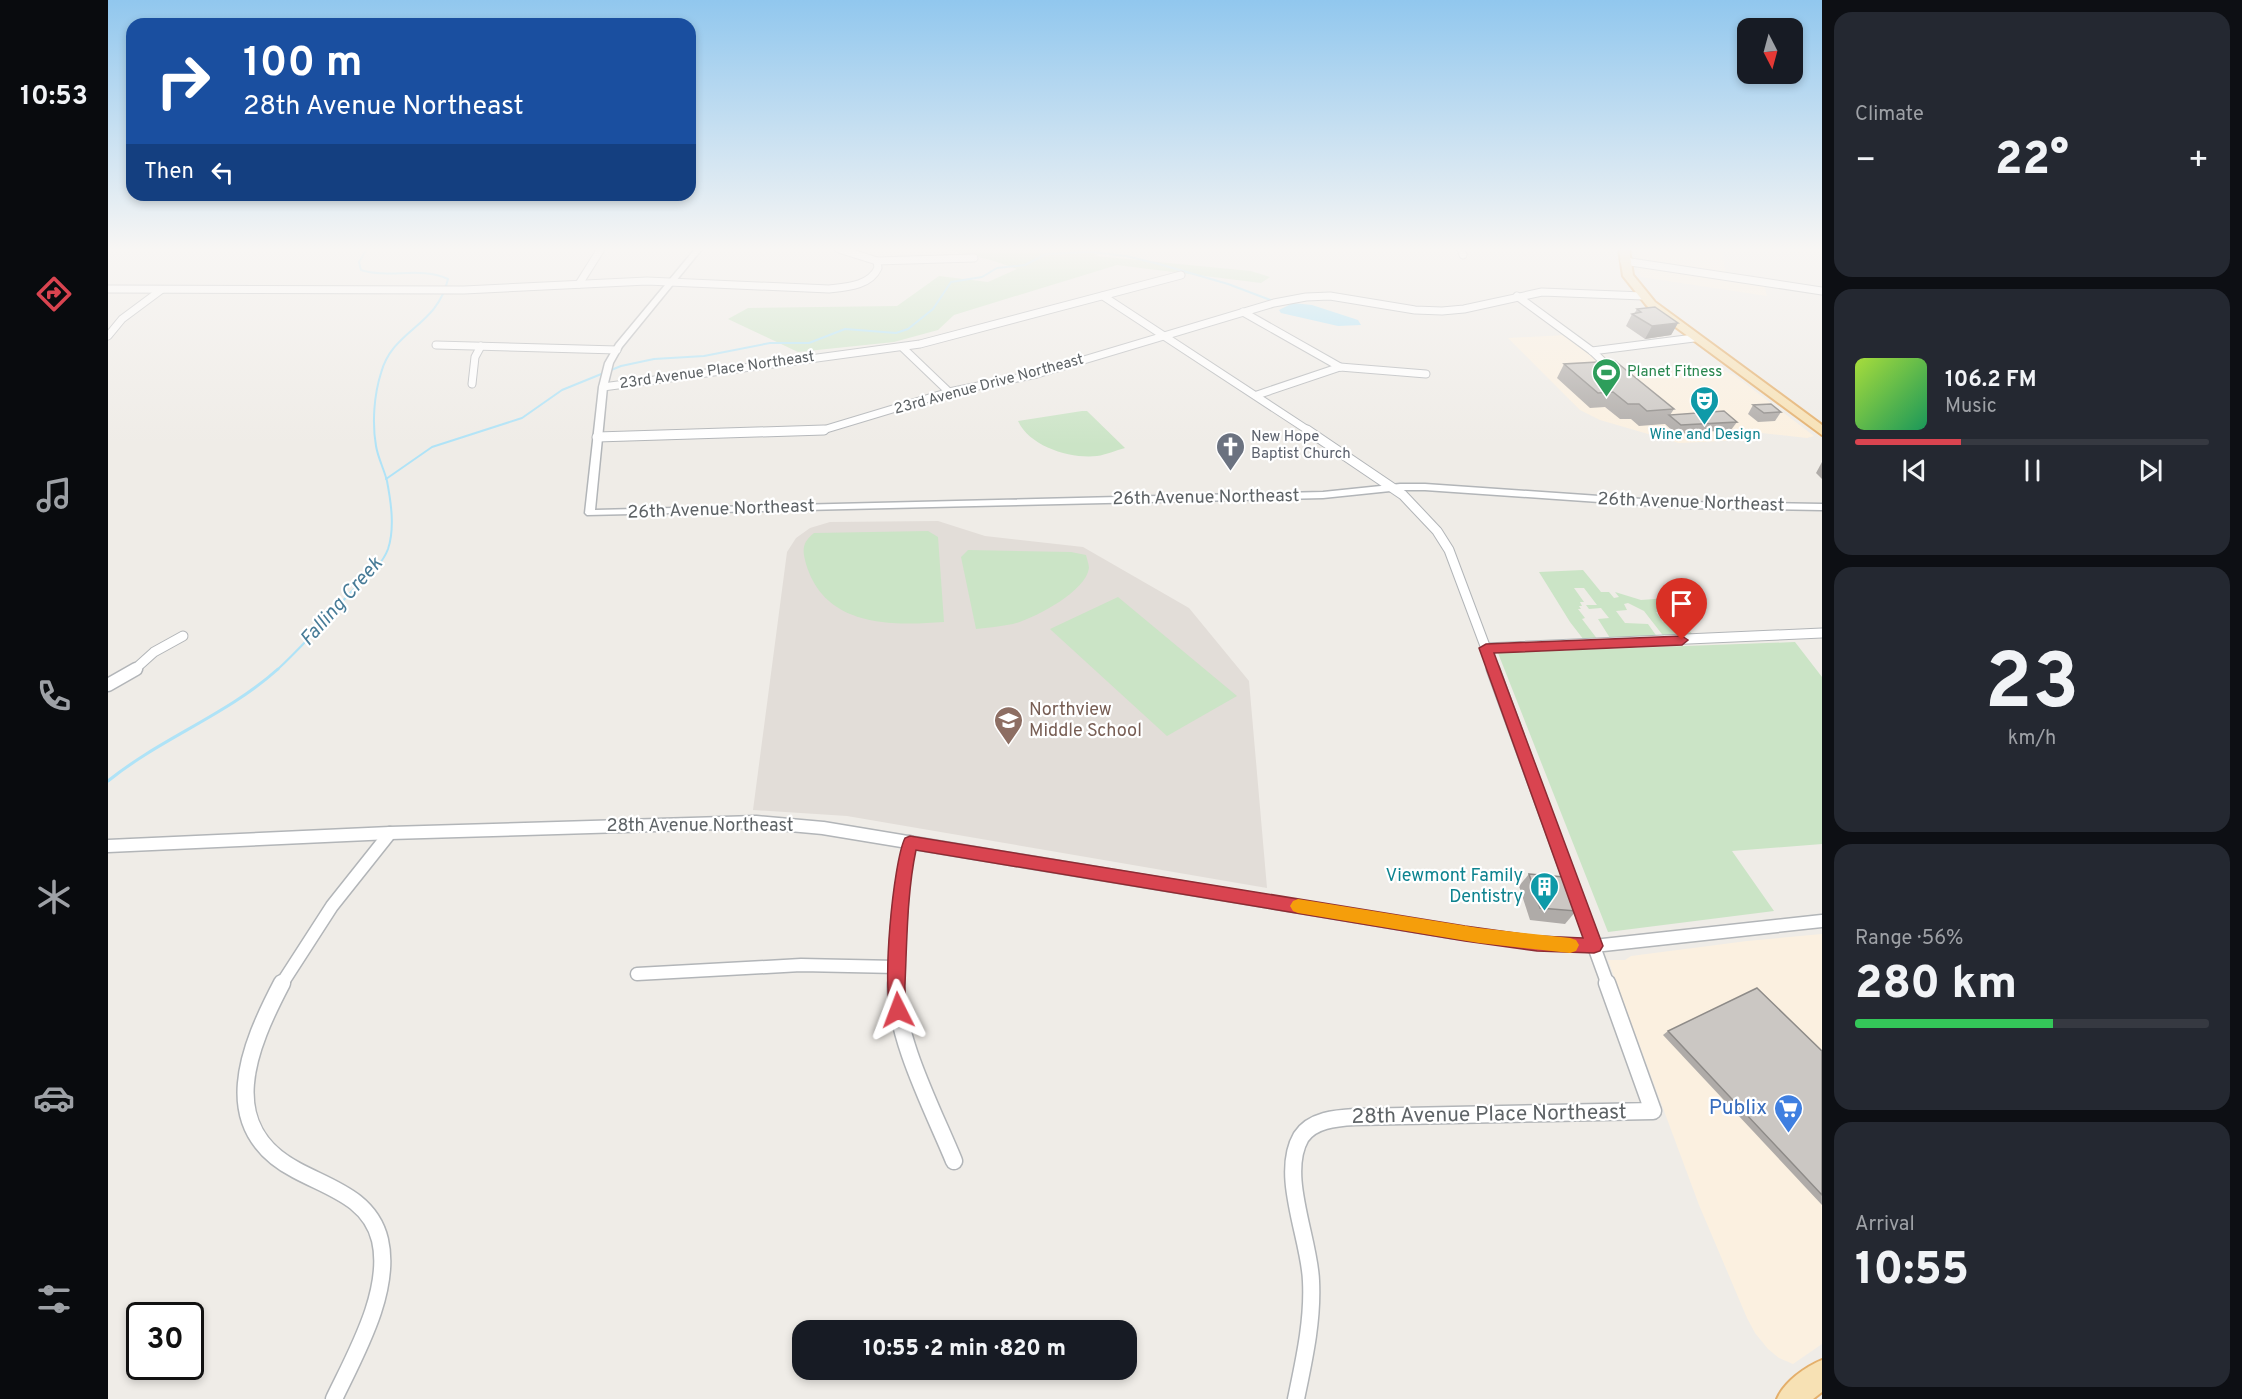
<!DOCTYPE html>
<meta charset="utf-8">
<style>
body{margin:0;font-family:Overpass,sans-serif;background:#242831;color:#f1f3f6;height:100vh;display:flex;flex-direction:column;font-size:22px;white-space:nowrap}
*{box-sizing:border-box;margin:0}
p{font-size:20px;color:#9ea1a6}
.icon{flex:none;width:33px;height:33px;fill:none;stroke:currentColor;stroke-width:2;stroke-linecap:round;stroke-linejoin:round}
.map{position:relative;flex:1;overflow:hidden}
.panel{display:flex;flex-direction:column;gap:12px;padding:12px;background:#0d0f14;width:420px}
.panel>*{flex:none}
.guide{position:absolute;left:18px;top:18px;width:570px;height:183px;border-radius:18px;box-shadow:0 3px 9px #0003;background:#1a4fa0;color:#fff;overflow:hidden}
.needle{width:39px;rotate:174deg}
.fabs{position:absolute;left:1629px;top:18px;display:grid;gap:12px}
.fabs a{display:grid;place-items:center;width:66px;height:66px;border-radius:12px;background:#171b24;box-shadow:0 3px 9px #0003;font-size:30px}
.speed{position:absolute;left:18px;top:1302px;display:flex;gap:12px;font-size:30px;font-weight:700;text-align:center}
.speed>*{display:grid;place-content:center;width:78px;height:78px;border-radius:50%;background:#171b24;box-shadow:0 3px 9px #0003;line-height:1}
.speed .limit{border:3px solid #111;border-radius:9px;background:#fff;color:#111}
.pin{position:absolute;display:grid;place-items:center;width:51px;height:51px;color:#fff;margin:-62px -26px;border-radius:50% 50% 50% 0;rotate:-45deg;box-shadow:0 0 6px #0007}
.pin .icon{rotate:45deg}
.me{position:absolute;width:66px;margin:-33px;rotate:357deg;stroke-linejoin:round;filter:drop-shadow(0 0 4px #0008)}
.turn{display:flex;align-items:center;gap:21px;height:126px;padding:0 18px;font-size:27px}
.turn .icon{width:78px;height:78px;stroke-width:2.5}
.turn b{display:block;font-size:42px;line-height:51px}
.then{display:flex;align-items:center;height:57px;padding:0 18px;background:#0003;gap:12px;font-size:22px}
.big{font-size:45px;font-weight:800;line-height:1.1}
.panel .widget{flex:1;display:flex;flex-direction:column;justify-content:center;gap:9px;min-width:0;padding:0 21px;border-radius:18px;background:#242831}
.panel .dial{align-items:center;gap:0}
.dial b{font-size:78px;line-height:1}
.song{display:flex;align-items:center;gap:18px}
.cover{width:72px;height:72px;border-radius:9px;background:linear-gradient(135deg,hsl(80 70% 55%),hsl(150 70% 35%))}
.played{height:6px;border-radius:3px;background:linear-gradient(90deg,#d94450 30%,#363941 30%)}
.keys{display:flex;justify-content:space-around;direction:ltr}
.heat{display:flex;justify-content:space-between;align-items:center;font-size:33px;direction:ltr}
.charge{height:9px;border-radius:4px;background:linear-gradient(90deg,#34c759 56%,#363941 0)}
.trip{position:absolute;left:684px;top:1320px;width:345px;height:60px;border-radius:18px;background:#171b24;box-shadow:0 3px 9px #0003;font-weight:800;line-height:60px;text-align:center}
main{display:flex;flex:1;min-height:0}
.menu{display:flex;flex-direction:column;width:108px;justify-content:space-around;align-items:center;background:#090b0e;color:#9ea1a6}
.menu .icon{width:42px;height:42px}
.menu .active{color:#d94450}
.menu b{font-size:27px;color:#f1f3f6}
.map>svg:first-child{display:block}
.commercial{fill:#fbf0e0}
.education{fill:#e2ddd8}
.green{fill:#cbe4c6}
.water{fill:#afe3f7}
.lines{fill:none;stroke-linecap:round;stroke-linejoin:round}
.stream-far1{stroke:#afe3f7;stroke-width:2}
.stream{stroke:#afe3f7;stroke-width:3}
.minor-far3-casing{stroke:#b2b5b8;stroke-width:9}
.minor-far2-casing{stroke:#b2b5b8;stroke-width:11}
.minor-far1-casing{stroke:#b2b5b8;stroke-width:15}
.minor-casing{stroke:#b2b5b8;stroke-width:19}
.tertiary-casing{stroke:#b2b5b8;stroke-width:3}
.primary-casing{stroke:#e4af6b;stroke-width:4}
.minor-far3{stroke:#fff;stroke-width:7}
.minor-far2{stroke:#fff;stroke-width:9}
.minor-far1{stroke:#fff;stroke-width:12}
.minor{stroke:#fff;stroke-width:16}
.tertiary{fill:#fff;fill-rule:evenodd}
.primary{fill:#f7e1b4;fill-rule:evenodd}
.wall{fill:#afaba8}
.shaded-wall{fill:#8e8b88}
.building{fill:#cbc7c3;stroke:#8e8b88;stroke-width:1.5}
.route{fill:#d94450;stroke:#8d2c34;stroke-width:1.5}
.slow{fill:#f59e0b}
.labels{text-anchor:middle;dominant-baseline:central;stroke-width:4.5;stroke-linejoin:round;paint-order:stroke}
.far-street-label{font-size:15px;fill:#5e6366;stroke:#fff}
.far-leisure-label{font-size:15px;fill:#27864d;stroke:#fff;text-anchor:start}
.far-culture-label{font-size:15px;fill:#0d838f;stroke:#fff}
.far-worship-label{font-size:15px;fill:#5b616d;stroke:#fff;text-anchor:start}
.street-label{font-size:18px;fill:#5e6366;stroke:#fff}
.education-label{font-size:18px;fill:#785e54;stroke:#fff;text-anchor:start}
.culture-label{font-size:18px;fill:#0d838f;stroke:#fff;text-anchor:end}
.water-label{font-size:20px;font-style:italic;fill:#477b97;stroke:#fff}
.near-shop-label{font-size:21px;fill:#366cbe;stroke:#fff;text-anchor:end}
.near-street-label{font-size:21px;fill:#5e6366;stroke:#fff}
</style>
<main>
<nav class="menu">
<b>10:53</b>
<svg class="icon active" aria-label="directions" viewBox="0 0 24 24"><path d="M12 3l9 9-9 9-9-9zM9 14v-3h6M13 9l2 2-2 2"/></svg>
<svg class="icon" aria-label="music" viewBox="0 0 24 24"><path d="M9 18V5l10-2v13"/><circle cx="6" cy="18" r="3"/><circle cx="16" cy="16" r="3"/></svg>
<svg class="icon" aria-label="phone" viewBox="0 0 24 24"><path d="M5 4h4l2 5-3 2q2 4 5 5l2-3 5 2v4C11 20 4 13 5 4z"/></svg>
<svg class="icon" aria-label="climate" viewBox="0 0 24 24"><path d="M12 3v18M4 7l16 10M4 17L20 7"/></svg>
<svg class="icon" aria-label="car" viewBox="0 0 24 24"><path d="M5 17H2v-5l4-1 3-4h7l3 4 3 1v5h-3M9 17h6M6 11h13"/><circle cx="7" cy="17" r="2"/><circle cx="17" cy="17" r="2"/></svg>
<svg class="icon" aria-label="filters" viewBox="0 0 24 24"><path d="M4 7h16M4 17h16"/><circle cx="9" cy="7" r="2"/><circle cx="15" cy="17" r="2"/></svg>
</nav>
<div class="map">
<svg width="1714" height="1399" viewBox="0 0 1714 1399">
<rect width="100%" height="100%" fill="#efece7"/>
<!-- commercial -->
<g class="commercial">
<path d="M1529,249H1614L1618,275L1533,262L1529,259Z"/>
<path d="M1534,266L1656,284L1659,296L1533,277L1529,267Z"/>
<path d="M1458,335L1486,354L1494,353L1515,375L1610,368L1626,375L1706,436L1699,438L1625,430L1633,440L1571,443L1492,420L1472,410L1400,338Z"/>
<path d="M1714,934V1344L1685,1364L1671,1358L1660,1349L1647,1333L1639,1318L1591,1205L1500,960H1517L1523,956L1639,941Z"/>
</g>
<!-- education -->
<path class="education" d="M830,521L877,536L975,547L1081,608L1141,681L1159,888L739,816L645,810L679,552L688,538L702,528L722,522Z"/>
<!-- green -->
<g class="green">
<path d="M836,249H994L988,256L1143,271L1162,277L1153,283L1009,265L846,315L830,330L786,342L690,352L620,319L640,308L789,306L831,276L880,282L909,269L883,260Z"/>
<path d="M974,411H979L1017,448C1008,450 998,455 989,456C963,459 922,447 910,421Z"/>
<path d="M820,531L830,537L836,622C782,626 717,627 698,564C694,549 694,543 706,533Z"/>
<path d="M860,550L963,552L978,555C979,559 981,565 981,568C978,592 925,619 905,624C893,626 880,628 868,629L853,557Z"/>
<path d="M1475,570L1493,592H1501L1506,598L1511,597L1507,592L1533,600L1560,598L1567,601L1566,597L1586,620H1580L1572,611H1563L1557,605H1552L1557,612H1548L1555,622L1576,624L1585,635L1557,638L1536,611L1520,603L1516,604L1519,610L1508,611L1517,623L1540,624L1550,638H1502L1490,619L1501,618L1493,608L1481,609L1478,605H1489L1476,588H1466L1476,602H1472L1474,606H1471L1473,609H1470L1477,618L1474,619L1490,640H1476L1462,622L1431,572Z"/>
<path d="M1010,597L1129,696L1059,736L942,629Z"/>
<path d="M1687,642L1714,677V844L1624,851L1666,911L1500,932L1390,653Z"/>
</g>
<!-- water -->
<path class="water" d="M1185,303L1204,305L1250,320L1253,325L1230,326L1173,313L1171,310Z"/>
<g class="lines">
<!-- stream-far1 -->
<g class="stream-far1">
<path d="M278,479L324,447L414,418L454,390L513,366L546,359L596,356L662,343H701L737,329L788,333L800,329L825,309L843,282L874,277L889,268L917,265L938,254L983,252L1018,256L1051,264L1120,284L1165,301"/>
<path d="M169,670C195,646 218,620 241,594C254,580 273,568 280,549C287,528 283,502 279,481C276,469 270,458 268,446C264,423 266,395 273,373C285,329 329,327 340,279C313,266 281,279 253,270L251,262L259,249"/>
</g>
<!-- stream -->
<path class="stream" d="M0,781C53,738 119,715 170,669"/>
<defs>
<g id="minor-far3">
<path d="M731,249L769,261L866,258"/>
<path d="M1353,249L1355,255"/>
<path d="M1516,261L1714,291"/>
<path d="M471,284L493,249"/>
<path d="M0,289L356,290L539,281L721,289C738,287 762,286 770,268L769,261"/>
<path d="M995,296L1201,431"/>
<path d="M1409,296L1484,351L1503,369"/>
<path d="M1135,312L1232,367"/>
<path d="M0,336L14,319L53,290"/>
<path d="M328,345L509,350"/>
<path d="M794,347L841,392"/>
<path d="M1484,351L1586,338"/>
<path d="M364,384L367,357L373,346"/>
<path d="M495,387L812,344L1073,275"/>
<path d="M1149,395L1232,367L1318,374"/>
<path d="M679,431L715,430L841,392L929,374L1166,303L1198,297L1222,296L1307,310L1334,311L1356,309L1434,292L1535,296"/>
</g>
<g id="minor-far2">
<path d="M1199,430L1295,495L1329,531L1341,550L1386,670"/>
<path d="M489,437L716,430"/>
<path d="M1378,648L1714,633"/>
<path d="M26,670L46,652L75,636"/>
</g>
<g id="minor-far1">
<path d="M1385,669L1500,985"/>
<path d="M0,685L28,669"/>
<path d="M0,846L282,833L648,822L715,828L1344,932L1421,942L1486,946L1714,921"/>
<path d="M529,974L693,965L789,967"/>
<path d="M173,985L224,906L282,833"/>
<path d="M788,985L796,871L802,842"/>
</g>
<g id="minor">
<path d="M174,983C141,1046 106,1127 188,1170C221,1188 262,1198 272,1240C284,1291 247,1355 226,1399"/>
<path d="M788,983C786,1036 826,1112 846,1161"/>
<path d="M1188,1399C1196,1360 1205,1321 1203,1281C1202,1240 1171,1175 1193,1137C1204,1120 1228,1118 1247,1117L1545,1111L1499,983"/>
</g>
<path id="tertiary" d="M587,249H594L514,347L505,363L499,387L487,510L1215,492L1292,484H1317L1577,502L1714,504V510L1577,508L1317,490H1292L1215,498L479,515L477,513L491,387L497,363L508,344Z"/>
<g id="primary">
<path d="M1511,249H1521L1525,275L1547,302L1714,425V435L1539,306L1515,276Z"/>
<path d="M1714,1360V1392L1705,1399H1669C1676,1382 1697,1367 1714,1360Z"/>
</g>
</defs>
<!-- minor-far3 casing -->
<use href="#minor-far3" class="minor-far3-casing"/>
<!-- minor-far2 casing -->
<use href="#minor-far2" class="minor-far2-casing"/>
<!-- minor-far1 casing -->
<use href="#minor-far1" class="minor-far1-casing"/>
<!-- minor casing -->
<use href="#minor" class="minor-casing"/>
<!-- tertiary casing -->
<use href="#tertiary" class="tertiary-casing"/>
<!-- primary casing -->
<use href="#primary" class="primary-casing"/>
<!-- minor-far3 -->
<use href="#minor-far3" class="minor-far3"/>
<!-- minor-far2 -->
<use href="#minor-far2" class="minor-far2"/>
<!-- minor-far1 -->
<use href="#minor-far1" class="minor-far1"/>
<!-- minor -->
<use href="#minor" class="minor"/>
<!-- tertiary -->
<use href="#tertiary" class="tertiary"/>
<!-- primary -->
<use href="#primary" class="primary"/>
</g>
<!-- wall -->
<g class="wall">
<path d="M1529,309L1570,323L1563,335L1537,339L1518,326L1524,314H1526Z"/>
<path d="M1456,364L1566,409L1562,415L1629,422L1623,430L1568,434L1557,424L1531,426L1523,419H1512L1497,407L1482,408L1449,378Z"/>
<path d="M1645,405L1673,412L1667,421L1650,422L1640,414Z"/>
<path d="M1714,462V479L1708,473Z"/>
<path d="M1421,874L1468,911L1457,924L1422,920L1411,886Z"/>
<path d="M1560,1031L1714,1051V1205L1555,1035Z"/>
</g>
<!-- shaded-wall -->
<path class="shaded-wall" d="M1570,323L1563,335L1537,339L1544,326Z"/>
<!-- building -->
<g class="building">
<path d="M1547,307L1570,323L1544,326L1524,314L1533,312L1529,309Z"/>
<path d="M1507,361L1566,409L1539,411L1531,404H1520L1505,392L1490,393L1456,364Z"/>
<path d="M1663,404L1673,412L1656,413L1645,405Z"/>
<path d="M1616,411L1629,422L1573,425L1561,415Z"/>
<path d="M1421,874L1456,877L1468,911L1432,908Z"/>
<path d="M1649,988L1714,1051V1195L1560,1031Z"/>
</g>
<!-- sky -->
<linearGradient id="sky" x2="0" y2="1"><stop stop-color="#91c7ee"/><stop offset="0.56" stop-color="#f8f6f4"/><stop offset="1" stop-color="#f8f6f4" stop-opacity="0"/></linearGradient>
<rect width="1714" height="445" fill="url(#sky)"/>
<!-- route -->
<path class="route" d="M1574,636L1580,640L1574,645L1386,653L1495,946L1492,951L1486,953L1429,951L1357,941L808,850C799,893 799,940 797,984C796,995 801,1005 796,1015L790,1018L784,1015C773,992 785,862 797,838L802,836L1357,926L1429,936L1475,938L1371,648L1378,644Z"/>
<!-- slow -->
<path class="slow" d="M1190,899L1371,928L1462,938L1468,940L1471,945L1468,951L1462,953L1371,943L1190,913L1185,911L1182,906L1185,901Z"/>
<!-- icons -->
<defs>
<symbol id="stadium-pin" viewBox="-11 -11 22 30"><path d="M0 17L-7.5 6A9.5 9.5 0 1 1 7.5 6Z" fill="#2e9e5b" stroke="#fff"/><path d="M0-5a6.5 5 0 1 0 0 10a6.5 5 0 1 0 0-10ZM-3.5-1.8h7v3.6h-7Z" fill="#fff"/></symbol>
<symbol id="theatre-pin" viewBox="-11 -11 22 30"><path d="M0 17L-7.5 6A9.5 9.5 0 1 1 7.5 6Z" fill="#0f9aa8" stroke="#fff"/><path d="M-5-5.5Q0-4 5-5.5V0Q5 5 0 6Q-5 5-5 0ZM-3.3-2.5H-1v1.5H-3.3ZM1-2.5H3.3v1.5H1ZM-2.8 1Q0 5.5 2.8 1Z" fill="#fff"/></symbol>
<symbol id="church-pin" viewBox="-11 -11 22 30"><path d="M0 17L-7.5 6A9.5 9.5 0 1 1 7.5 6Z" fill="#6b7280" stroke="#fff"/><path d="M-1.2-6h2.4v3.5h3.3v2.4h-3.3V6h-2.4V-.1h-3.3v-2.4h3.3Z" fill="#fff"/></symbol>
<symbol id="school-pin" viewBox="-11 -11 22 30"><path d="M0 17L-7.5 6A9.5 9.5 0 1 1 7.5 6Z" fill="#8d6e63" stroke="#fff"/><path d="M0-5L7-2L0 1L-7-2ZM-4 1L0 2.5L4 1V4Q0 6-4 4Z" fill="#fff"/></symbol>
<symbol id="building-pin" viewBox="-11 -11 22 30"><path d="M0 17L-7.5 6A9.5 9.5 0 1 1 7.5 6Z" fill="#0f9aa8" stroke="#fff"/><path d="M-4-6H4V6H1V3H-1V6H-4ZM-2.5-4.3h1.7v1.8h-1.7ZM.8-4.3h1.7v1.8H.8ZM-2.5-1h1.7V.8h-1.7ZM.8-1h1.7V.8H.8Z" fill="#fff"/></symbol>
<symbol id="supermarket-pin" viewBox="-11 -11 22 30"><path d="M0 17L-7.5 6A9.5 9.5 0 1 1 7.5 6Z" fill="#3f7fe0" stroke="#fff"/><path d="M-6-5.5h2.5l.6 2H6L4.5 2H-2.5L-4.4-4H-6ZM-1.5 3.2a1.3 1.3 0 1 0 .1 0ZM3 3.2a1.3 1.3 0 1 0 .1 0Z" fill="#fff"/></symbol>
</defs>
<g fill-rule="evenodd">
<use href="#stadium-pin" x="1482" y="356" width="33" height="45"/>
<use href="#theatre-pin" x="1580" y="384" width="33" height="45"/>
<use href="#church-pin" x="1106" y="430" width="33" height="45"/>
<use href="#school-pin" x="884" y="704" width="33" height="45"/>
<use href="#building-pin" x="1420" y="870" width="33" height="45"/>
<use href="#supermarket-pin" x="1664" y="1092" width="33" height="45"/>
</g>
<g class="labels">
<!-- far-street labels -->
<g class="far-street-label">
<text transform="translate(609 371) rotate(-8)">23rd Avenue Place Northeast</text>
<text transform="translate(881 385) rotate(-15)">23rd Avenue Drive Northeast</text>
</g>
<!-- far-leisure labels -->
<g class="far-leisure-label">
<text x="1519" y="372">Planet Fitness</text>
</g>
<!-- far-culture labels -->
<g class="far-culture-label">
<text x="1597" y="435">Wine and Design</text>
</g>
<!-- far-worship labels -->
<g class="far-worship-label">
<text x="1143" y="437">New Hope<tspan x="1143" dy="17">Baptist Church</tspan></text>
</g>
<!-- street labels -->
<g class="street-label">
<text transform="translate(1098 498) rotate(-1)">26th Avenue Northeast</text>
<text transform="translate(1583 503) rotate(2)">26th Avenue Northeast</text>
<text transform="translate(613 510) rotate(-2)">26th Avenue Northeast</text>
<text x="592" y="826">28th Avenue Northeast</text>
</g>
<!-- education labels -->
<g class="education-label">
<text x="921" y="710">Northview<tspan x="921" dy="21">Middle School</tspan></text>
</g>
<!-- culture labels -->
<g class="culture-label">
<text x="1415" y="876">Viewmont Family<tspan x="1415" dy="21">Dentistry</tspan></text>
</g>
<!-- water labels -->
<g class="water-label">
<text transform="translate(234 602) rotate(-48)">Falling Creek</text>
</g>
<!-- near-shop labels -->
<g class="near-shop-label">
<text x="1659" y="1108">Publix</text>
</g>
<!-- near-street labels -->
<g class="near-street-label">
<text transform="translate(1381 1115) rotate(-1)">28th Avenue Place Northeast</text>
</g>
</g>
</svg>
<div class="fabs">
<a><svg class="needle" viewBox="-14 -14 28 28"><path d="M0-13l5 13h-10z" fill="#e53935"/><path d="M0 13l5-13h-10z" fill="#9ea1a6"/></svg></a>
</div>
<div class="speed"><div class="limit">30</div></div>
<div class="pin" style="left:1574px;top:640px;background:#d93025"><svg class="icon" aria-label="arrive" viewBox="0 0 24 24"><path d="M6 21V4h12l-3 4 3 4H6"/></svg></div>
<svg class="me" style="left:790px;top:1010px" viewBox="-20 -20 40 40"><path d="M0-17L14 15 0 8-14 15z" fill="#d94450" stroke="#fff" stroke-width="4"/></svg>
<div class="trip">10:55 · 2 min · 820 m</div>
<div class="guide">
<div class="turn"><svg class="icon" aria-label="right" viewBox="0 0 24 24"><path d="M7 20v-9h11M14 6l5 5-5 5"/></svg><div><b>100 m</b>28th Avenue Northeast</div></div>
<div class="then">Then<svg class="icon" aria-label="left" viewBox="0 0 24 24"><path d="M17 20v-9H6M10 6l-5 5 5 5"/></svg></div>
</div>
</div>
<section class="panel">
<div class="widget"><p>Climate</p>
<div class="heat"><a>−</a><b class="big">22°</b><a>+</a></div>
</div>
<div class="widget">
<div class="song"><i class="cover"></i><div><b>106.2 FM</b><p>Music</p></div></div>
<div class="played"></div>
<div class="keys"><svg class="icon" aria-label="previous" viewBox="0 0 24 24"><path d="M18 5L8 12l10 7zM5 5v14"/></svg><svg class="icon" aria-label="pause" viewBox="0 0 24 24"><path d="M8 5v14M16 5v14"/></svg><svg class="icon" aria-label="next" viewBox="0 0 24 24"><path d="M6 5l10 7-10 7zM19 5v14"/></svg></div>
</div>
<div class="widget dial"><b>23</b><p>km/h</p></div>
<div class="widget"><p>Range · 56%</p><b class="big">280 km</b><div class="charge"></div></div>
<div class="widget"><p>Arrival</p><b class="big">10:55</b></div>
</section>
</main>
